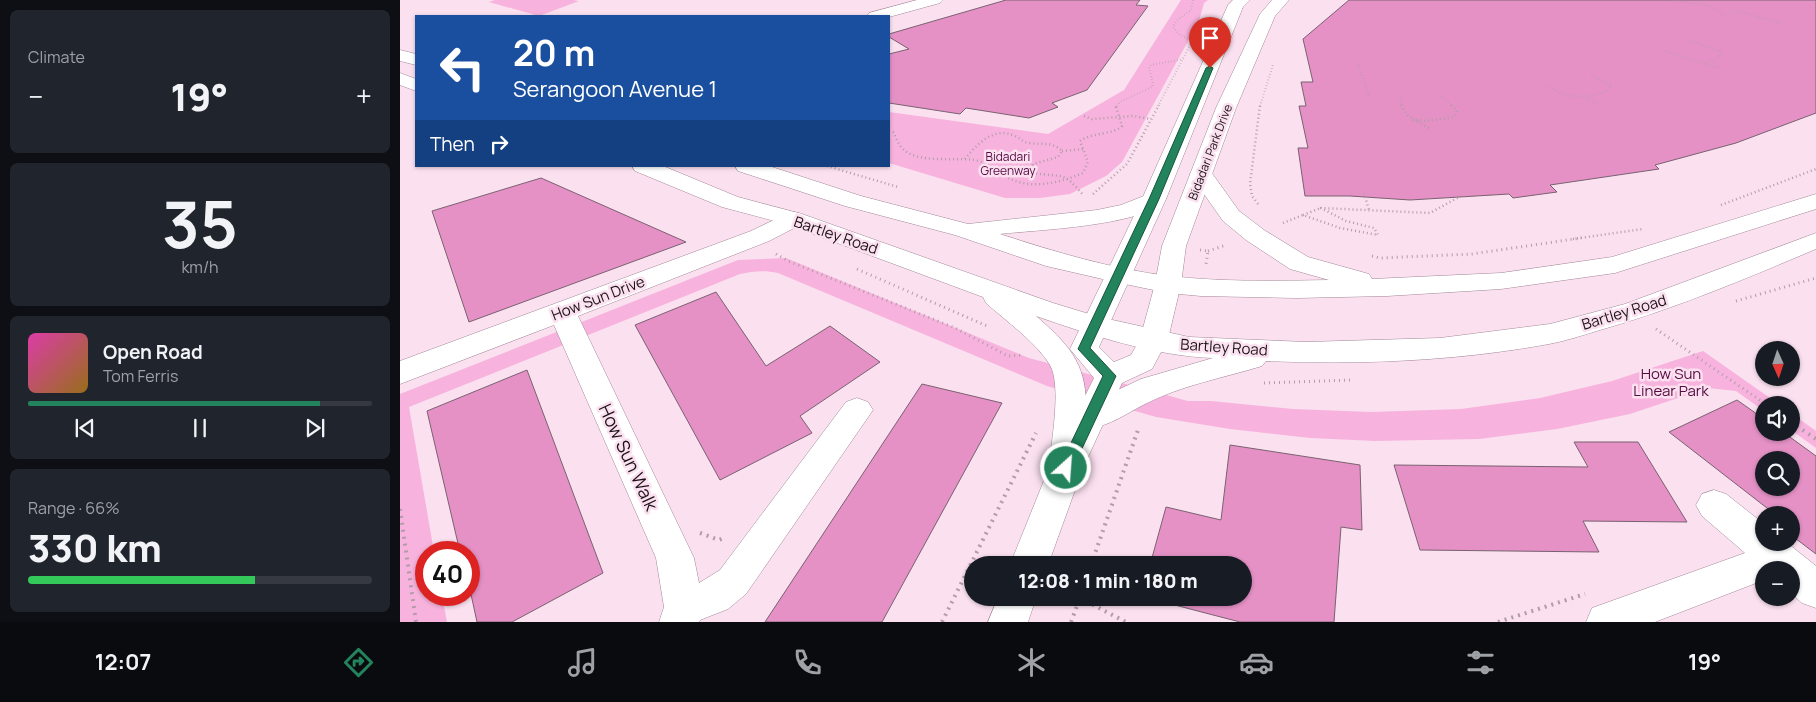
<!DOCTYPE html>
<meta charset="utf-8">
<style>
body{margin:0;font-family:Manrope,sans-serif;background:#20242c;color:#f1f3f6;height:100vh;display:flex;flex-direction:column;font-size:19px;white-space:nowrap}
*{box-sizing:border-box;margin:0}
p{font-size:16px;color:#9ea1a6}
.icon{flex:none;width:28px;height:28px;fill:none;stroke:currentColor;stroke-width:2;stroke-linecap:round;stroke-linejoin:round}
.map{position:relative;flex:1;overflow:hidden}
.drawer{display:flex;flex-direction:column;gap:10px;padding:10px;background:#0d0f14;width:400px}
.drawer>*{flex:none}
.banner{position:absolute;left:15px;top:15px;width:475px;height:152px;border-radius:0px;box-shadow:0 1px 4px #0004;background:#1a4fa0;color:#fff;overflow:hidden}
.needle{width:32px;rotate:177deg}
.controls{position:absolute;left:1355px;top:341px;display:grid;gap:10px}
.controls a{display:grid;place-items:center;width:45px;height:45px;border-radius:50%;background:#171b24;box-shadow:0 1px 4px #0004;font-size:25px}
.speed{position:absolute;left:15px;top:541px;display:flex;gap:10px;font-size:25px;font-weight:700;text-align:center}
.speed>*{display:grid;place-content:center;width:65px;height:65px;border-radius:50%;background:#171b24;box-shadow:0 1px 4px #0004;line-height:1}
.speed .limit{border:8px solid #d22;background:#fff;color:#111}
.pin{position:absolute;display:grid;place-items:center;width:42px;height:42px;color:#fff;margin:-51px -21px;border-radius:50% 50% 50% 0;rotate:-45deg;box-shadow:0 0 5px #0007}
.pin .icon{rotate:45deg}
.me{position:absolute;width:55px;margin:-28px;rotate:26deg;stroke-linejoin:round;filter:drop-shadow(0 0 4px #0008)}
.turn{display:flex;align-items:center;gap:18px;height:105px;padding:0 15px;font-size:22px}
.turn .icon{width:65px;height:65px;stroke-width:2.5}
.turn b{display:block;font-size:35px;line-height:42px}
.then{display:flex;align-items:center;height:48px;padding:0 15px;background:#0003;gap:10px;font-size:19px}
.big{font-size:38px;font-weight:800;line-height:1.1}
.drawer .tile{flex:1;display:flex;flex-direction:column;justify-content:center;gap:8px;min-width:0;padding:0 18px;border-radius:8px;background:#20242c}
.drawer .dial{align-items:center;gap:0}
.dial b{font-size:65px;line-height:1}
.song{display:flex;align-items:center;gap:15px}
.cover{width:60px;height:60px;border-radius:8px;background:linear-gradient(135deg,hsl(320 70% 55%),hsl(40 70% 35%))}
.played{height:5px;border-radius:2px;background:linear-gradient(90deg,#22835c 85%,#363941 85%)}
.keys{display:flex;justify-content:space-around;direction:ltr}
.heat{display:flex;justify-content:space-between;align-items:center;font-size:28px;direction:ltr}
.charge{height:8px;border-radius:4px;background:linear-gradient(90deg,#34c759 66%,#363941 0)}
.trip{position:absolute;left:564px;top:556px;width:288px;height:50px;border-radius:25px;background:#171b24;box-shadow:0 1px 4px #0004;font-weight:800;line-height:50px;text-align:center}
.dock{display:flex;height:80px;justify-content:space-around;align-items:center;background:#090b0e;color:#9ea1a6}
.dock .icon{width:35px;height:35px}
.dock .selected{color:#22835c}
.dock b{font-size:22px;color:#f1f3f6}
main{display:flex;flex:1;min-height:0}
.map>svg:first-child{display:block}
.green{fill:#f7b3dd}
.building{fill:#e591c6;stroke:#796270;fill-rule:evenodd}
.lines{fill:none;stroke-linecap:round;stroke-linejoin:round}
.minor-casing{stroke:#a18897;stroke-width:1}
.highway-casing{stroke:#a18897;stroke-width:1}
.path-far3{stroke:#b29ca9;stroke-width:2;stroke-dasharray:0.5 2.5;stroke-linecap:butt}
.path-far2{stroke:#b29ca9;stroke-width:2.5;stroke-dasharray:1 3;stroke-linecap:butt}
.path-far1{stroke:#b29ca9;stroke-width:3;stroke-dasharray:1 4;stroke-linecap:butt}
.path{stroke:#b29ca9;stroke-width:4;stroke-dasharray:2 5;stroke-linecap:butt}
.minor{fill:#fff;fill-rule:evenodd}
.highway{fill:#fff;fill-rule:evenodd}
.route{fill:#22835c;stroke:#16553c}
.labels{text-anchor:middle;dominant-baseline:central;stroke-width:5;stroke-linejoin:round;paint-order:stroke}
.far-street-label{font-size:12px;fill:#1a1116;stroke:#fbe0f0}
.far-park-label{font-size:12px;fill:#550a41;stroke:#fbe0f0}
.street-label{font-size:15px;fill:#1a1116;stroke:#fbe0f0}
.park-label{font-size:15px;fill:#550a41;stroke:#fbe0f0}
.near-street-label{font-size:18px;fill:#1a1116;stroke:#fbe0f0}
</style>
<main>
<section class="drawer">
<div class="tile"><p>Climate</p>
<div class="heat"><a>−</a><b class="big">19°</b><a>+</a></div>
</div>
<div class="tile dial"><b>35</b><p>km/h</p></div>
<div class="tile">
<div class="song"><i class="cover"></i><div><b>Open Road</b><p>Tom Ferris</p></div></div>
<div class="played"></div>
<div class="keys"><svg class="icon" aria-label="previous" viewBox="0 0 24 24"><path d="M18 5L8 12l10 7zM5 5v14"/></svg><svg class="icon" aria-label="pause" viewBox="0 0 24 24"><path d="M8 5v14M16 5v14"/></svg><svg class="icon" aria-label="next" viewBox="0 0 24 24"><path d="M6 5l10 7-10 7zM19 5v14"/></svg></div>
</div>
<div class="tile"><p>Range · 66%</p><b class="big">330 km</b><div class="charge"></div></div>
</section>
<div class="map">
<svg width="1416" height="622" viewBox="0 0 1416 622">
<rect width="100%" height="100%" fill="#fbe0f0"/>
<!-- green -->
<g class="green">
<path d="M95,0H173L179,1L139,16L89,2Z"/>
<path d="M781,0H808L804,3L799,21L722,162L706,176L670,194L640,198H605L489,163V112L648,134L724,90Z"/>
<path d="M386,258L629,358L788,401H811L893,409L971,412L1061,409L1140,398L1212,381L1303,351L1380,405H1364V411L1336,391L1308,388L1230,414L1157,429L1079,439L975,441L910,438L830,429L756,417L647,386L378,273C365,270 353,271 340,274L9,407L34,552H26V595H42L47,622H0V394L338,260Z"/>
<path d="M1391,413L1416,431V448L1391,430Z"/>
</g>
<!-- building -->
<g class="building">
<path d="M606,0H740L736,5L748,6L687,90L652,103L658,107L629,118L566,108L560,114L489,103V54L509,49L489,37V34Z"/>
<path d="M949,0H1416V113L1336,143L1255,165L1259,169L1150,185L1157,192L1113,198L1109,194L1010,200L950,196H905L898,148H908L899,106H906L901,82H913L903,39Z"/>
<path d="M141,178L286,242L69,322L32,211Z"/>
<path d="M316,292L366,366L430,326L480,362L400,416L412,433L320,480L235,325Z"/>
<path d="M127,370L203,573L112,622H77L69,585V552H60L27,411Z"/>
<path d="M522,384L602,403L482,622H365Z"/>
<path d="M1337,400L1364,419V432H1383L1416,456V554L1391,535V515H1376L1269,432ZM1364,460H1391V488H1364Z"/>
<path d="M1174,442H1238L1287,522L1183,521L1199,552L1020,550L994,465L1188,467Z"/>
<path d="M830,445L960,465L962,530L941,527L934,622H840L748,598H842V565H750L766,507L821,520Z"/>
</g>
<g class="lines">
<defs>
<g id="minor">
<path d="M517,0H543L540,3L489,17L467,16L469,13Z"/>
<path d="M833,0H850L843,7L766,199L699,347L714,362L731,355L740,339L755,284L762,246L816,108L860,14L872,0H889L875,16L836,108L786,246L781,284L768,339L752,369L722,383L683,468L648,565H610L649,468L694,378L670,349L742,199L828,5Z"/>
<path d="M394,212L402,214L406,219L402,224L369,241L178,316L294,558L299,583L320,570L446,402L457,398L468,402L473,410L346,594L328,609L300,620L299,622H259L264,607L256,558L154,325L0,384V361L351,231L386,214Z"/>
<path d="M1314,490L1326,494L1364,524V542H1386L1416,566V608L1402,603L1391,593V570H1364V580L1255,622H1186L1192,608L1345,553L1302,516L1296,505L1302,494Z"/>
<path d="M598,598H636L628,622H588Z"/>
</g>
<g id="highway">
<path d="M0,50L16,54V65L0,61Z"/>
<path d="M0,73L16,79V91L0,85Z"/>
<path d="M232,166H263L338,197L402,214L653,303L699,317L789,337L906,342L1040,338L1150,324L1225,304L1416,233V249C1345,279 1274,309 1200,330C1183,335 1166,341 1149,344C1056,361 960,365 866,361L862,366C823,378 782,385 745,404C731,411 700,432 685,427L683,468L678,478L666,482L654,478L649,468C651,443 662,386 650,365C636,342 606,321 586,303L583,297L386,224L322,207L235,171ZM636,316C690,335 755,356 813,358L741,379L686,405C686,362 667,343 636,316Z"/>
<path d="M335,166H369L461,196L568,224L697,210L721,205L754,192L762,194L766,199C747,226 634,230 600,234C655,252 712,269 769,276C822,282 876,281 929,280L890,269L846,240L823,221L790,174L793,169L801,167L809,169L839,211L864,230L908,257L969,274L972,279L1101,273L1212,257L1416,194V209L1215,273L1101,289L987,296L897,298L801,296L768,293L720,283L646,266L555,235L445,206L338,171Z"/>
</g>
</defs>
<!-- minor casing -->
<use href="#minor" class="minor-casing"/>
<!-- highway casing -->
<use href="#highway" class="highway-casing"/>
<!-- path-far3 -->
<g class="path-far3">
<path d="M793,0L791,10L776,21L773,27L780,35L793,41"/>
<path d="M1272,0L1311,6L1325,16"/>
<path d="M1333,10L1381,23"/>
<path d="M1288,40L1320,51L1321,54L1316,59L1304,64"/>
<path d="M1264,51L1319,68"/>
<path d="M958,64L971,101"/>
<path d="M1149,87C1171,100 1188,99 1211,89V86L1190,74"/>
<path d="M1040,94L1052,106"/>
<path d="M1000,98L1002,106"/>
<path d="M1187,99L1198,104"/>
<path d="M717,106L720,102L752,87L753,83L749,68L751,65L783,59"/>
<path d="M758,106L796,34"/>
<path d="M860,106L873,65"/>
</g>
<!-- path-far2 -->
<g class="path-far2">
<path d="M1001,105L1007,115L1030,129"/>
<path d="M684,116L692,119L733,116L751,119"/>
<path d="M1012,120L1026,121L1054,117L1057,111L1051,105"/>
<path d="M489,131L493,132C496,137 498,144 503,149C518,164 555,157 574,160C587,162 594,170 605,176C629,191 659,183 683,173L688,162L680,141C693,132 713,135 722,126L716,107L718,105"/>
<path d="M662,151L684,149"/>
<path d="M565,159C577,144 594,126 615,136C620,138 622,142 629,143C642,145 652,141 662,151L658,157L633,164L631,169L634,173C664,178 662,170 684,196"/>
<path d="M427,166L498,187"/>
<path d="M964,193L969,210"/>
<path d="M693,194L727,164L759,105"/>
<path d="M858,204L852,196L850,184L860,105"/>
<path d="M1321,205L1416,169"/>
<path d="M903,215L921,208"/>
<path d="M883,223L903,215L940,228L978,235L974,228L946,221L921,208L1030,213L1059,197"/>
<path d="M1173,239L1243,229"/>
</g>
<!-- path-far1 -->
<g class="path-far1">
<path d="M800,250L808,251L806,264"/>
<path d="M808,251L826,245"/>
<path d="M376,254L388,261L555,328L608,356L623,355"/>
<path d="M972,256L980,258L1072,254L1181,238"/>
<path d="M457,269L587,326"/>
<path d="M1336,301L1416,278"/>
<path d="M1256,329L1367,405"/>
<path d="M864,383L952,380"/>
</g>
<!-- path -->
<g class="path">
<path d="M1391,422L1416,439"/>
<path d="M0,509L16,622"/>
<path d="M300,533L319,540L324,538"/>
<path d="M691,565L739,427"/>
<path d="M680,598L726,622"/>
<path d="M542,622L636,433"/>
<path d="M671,622L680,598"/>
<path d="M1098,622L1185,594"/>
</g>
<!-- minor -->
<use href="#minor" class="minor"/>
<!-- highway -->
<use href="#highway" class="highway"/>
</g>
<!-- route -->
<path class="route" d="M810,66L813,68L759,199L690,348L716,376L671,472L666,473L661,472L659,468L703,376L678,349L749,199L806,68Z"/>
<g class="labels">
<!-- far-street labels -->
<g class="far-street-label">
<text transform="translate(810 152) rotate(-69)">Bidadari Park Drive</text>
</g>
<!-- far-park labels -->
<g class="far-park-label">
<text x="608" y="156">Bidadari<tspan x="608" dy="14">Greenway</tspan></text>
</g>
<!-- street labels -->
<g class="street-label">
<text transform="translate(436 235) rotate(19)">Bartley Road</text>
<text transform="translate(198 298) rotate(-21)">How Sun Drive</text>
<text transform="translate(1224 312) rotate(-17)">Bartley Road</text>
<text transform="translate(824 347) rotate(4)">Bartley Road</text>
</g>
<!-- park labels -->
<g class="park-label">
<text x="1271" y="373">How Sun<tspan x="1271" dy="17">Linear Park</tspan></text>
</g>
<!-- near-street labels -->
<g class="near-street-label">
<text transform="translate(229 457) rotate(65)">How Sun Walk</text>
</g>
</g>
</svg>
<div class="controls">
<a><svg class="needle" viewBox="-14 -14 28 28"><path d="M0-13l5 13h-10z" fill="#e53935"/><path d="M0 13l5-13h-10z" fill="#9ea1a6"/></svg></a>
<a><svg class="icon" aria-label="sound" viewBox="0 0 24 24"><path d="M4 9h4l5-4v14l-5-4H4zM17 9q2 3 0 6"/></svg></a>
<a><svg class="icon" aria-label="search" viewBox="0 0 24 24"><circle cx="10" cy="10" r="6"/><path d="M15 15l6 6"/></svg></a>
<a>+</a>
<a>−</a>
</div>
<div class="speed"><div class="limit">40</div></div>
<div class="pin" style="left:810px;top:68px;background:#d93025"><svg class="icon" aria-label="arrive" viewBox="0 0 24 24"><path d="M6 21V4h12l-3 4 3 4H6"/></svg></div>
<svg class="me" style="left:666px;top:468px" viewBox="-20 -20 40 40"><circle r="17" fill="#22835c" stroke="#fff" stroke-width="3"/><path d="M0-11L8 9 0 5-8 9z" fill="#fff"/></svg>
<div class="trip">12:08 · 1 min · 180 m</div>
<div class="banner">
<div class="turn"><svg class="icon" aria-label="left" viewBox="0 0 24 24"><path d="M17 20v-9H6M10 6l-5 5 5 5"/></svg><div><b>20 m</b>Serangoon Avenue 1</div></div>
<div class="then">Then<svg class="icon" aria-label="right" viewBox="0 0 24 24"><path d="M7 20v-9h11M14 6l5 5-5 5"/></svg></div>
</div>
</div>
</main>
<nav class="dock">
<b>12:07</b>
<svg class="icon selected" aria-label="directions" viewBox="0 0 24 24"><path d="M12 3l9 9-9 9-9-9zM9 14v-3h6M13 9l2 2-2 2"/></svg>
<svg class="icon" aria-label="music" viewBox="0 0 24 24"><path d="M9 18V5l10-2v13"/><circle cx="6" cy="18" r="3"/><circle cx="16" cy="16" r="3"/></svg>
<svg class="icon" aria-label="phone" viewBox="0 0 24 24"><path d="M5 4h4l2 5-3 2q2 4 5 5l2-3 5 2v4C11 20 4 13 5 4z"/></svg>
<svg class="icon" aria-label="climate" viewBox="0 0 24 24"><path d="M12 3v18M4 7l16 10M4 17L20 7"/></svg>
<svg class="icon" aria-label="car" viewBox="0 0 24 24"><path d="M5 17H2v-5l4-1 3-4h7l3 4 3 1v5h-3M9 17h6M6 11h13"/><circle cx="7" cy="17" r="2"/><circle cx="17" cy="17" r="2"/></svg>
<svg class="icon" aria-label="filters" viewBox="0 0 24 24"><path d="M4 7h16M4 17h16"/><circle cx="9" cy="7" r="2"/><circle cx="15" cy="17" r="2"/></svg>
<b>19°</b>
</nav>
